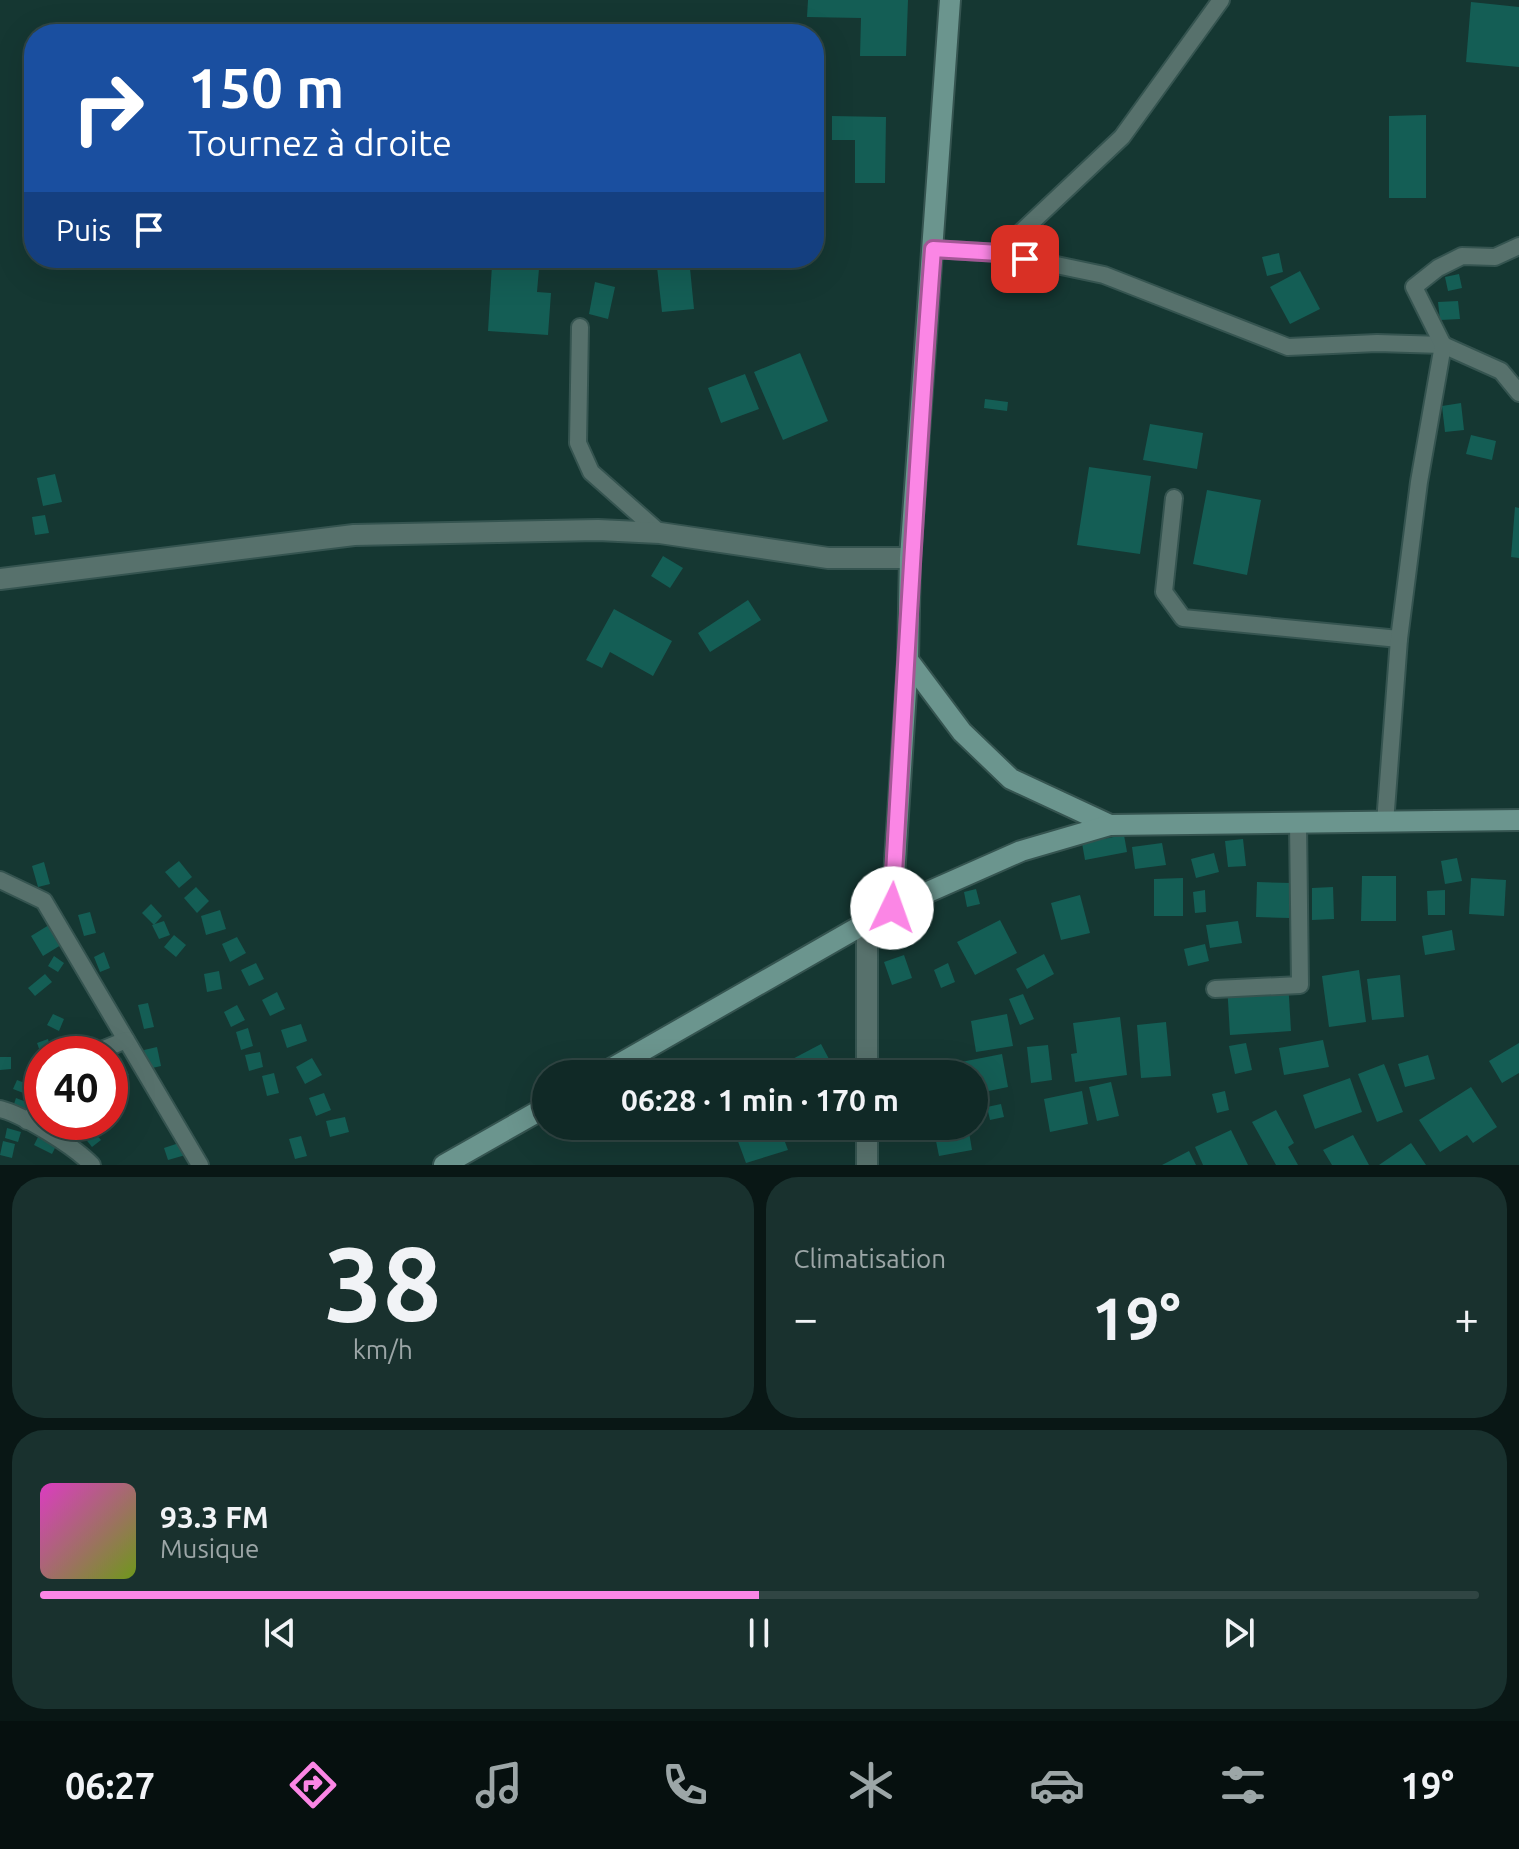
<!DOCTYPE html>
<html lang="fr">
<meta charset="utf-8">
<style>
body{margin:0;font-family:Ubuntu,sans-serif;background:#19312e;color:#f1f3f6;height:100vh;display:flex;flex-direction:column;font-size:30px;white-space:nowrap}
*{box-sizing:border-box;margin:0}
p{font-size:26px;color:#9ca6a7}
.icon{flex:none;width:44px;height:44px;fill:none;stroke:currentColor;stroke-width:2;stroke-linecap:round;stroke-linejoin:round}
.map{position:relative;height:1165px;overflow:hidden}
.details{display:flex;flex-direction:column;gap:12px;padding:12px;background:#091715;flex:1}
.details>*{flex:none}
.hud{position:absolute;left:24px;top:24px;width:800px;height:244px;border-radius:32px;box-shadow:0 8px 32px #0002,0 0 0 2px #304543;background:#1a4fa0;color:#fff;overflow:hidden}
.speed{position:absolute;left:24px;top:1036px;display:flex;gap:16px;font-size:40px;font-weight:700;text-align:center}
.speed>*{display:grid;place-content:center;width:104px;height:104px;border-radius:50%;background:#102926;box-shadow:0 8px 32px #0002,0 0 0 2px #304543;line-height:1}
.speed .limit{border:12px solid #d22;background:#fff;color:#111}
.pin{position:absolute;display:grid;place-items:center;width:68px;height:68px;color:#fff;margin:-34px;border-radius:16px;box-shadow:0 4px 12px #0006}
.me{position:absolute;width:88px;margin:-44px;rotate:3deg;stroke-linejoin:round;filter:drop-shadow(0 0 6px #0008)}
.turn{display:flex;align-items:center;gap:28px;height:168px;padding:0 32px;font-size:36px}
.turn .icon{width:104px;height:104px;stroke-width:2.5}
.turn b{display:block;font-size:56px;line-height:68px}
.then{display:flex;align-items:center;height:76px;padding:0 32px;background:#0003;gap:16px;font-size:30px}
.big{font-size:60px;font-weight:700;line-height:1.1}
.details .tile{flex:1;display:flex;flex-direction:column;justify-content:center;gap:12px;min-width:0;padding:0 28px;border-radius:32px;background:#19312e}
.details .dial{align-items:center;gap:0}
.dial b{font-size:104px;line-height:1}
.song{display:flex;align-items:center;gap:24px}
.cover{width:96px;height:96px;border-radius:12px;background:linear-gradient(135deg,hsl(310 70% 55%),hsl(80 70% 35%))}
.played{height:8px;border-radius:4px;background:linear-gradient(90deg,#fb86e5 50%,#304543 50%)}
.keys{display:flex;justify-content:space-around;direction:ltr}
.heat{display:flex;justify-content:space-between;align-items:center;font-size:44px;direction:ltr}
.details .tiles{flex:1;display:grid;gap:12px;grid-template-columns:1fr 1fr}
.tile:last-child{grid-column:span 2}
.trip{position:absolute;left:532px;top:1060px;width:456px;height:80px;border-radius:40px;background:#102926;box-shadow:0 8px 32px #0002,0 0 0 2px #304543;font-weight:700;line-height:80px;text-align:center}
.tab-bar{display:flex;height:128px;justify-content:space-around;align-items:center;background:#06100f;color:#9ca6a7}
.tab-bar .icon{width:56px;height:56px}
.tab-bar .on{color:#fb86e5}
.tab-bar b{font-size:36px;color:#f1f3f6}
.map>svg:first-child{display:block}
.building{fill:#145e55}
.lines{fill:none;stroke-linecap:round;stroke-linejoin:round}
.lane-casing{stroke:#355450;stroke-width:20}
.street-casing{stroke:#355450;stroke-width:24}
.secondary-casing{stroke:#355450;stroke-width:24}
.lane{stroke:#57716c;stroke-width:16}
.street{stroke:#57716c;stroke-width:20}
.secondary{stroke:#6b958e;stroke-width:20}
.route-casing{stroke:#a35795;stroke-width:20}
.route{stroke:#fb86e5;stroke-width:14}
</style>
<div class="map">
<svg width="1519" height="1165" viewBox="0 0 1519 1165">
<rect width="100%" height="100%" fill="#153732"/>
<!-- building -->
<g class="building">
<path d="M808,0H908L906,56H860L861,18L807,17Z"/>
<path d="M1471,2L1519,7V67L1466,62Z"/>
<path d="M1426,115V198H1389V116Z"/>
<path d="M832,116L886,117L885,183H855V140H832Z"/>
<path d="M1279,253L1283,272L1267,276L1262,257Z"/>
<path d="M656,258H689L694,309L662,312Z"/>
<path d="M492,265L539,269L537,292L551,293L548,335L488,331Z"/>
<path d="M1300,271L1320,309L1290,324L1270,287Z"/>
<path d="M1459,274L1462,288L1448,291L1445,277Z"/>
<path d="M595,282L615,287L608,319L589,314Z"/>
<path d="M1458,301L1460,319L1440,320L1438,302Z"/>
<path d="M800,353L828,421L783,440L754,372Z"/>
<path d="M745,374L759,409L721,423L708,388Z"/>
<path d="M985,399L1008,402L1007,411L984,408Z"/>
<path d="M1461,403L1464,430L1445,432L1442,406Z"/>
<path d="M1150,424L1203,433L1197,469L1143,460Z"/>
<path d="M1471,435L1496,441L1492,460L1466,454Z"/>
<path d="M1089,467L1151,476L1140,554L1077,545Z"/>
<path d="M55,474L62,502L43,506L37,478Z"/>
<path d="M1207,490L1261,500L1247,575L1193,564Z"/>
<path d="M1515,507L1519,508V558L1511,557Z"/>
<path d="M45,515L49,533L35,535L32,517Z"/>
<path d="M663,556L683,568L670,588L651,576Z"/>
<path d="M748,600L761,620L710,652L698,633Z"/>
<path d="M614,609L672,641L653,676L610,652L602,668L586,660Z"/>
<path d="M1124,835L1127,852L1085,860L1082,843Z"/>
<path d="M1243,839L1246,866L1228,867L1225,841Z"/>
<path d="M1162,843L1166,865L1135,869L1132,847Z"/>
<path d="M1214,853L1219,872L1196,878L1191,859Z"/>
<path d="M1457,858L1462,881L1445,884L1441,861Z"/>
<path d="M179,861L192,877L179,888L165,872Z"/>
<path d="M44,862L50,884L38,887L32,866Z"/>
<path d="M1362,876H1396V921H1361Z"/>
<path d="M1183,878V916H1154V879Z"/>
<path d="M1471,878L1506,880L1504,916L1469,914Z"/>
<path d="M1257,882L1291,883L1289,918L1256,917Z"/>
<path d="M196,887L209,901L197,913L184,898Z"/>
<path d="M1333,887L1334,919L1312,920V888Z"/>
<path d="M976,889L980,904L967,907L964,892Z"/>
<path d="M1205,890L1206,912L1195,913L1193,892Z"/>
<path d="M1445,890V915H1428L1427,891Z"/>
<path d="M1080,895L1090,933L1061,940L1051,903Z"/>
<path d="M151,904L162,916L154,925L142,913Z"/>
<path d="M220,910L226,929L206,935L201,916Z"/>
<path d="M90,912L96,933L84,936L78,915Z"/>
<path d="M1000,920L1017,953L975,975L957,942Z"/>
<path d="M164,921L170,935L159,939L152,925Z"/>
<path d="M1238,921L1242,943L1210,948L1206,925Z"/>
<path d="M49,925L61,945L43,956L31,936Z"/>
<path d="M1452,930L1455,950L1425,955L1422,936Z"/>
<path d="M174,935L186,945L176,957L164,947Z"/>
<path d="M237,937L246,953L230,962L222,944Z"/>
<path d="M1205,944L1209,961L1188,966L1184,949Z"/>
<path d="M104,952L110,968L100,972L94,957Z"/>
<path d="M1044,954L1054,974L1027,989L1016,969Z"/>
<path d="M904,955L912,978L892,985L884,962Z"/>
<path d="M54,956L64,963L58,972L48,966Z"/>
<path d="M256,963L264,979L249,986L241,970Z"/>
<path d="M948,963L955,982L941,988L934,970Z"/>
<path d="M1359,970L1366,1022L1329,1027L1322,976Z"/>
<path d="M219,971L222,989L207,992L204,974Z"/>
<path d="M45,974L52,982L35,996L28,988Z"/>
<path d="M1400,975L1404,1017L1372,1020L1367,979Z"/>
<path d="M1288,980L1291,1031L1230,1035L1227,984Z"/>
<path d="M277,992L285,1009L270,1016L262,1000Z"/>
<path d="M1023,994L1034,1019L1020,1025L1009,999Z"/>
<path d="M148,1003L154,1027L144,1029L138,1005Z"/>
<path d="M237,1005L245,1020L231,1027L224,1012Z"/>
<path d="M53,1014L64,1019L59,1031L47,1025Z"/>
<path d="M1007,1014L1013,1046L976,1052L971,1021Z"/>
<path d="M1120,1017L1127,1075L1075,1082L1071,1054L1077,1053L1073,1023Z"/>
<path d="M1166,1022L1171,1076L1141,1078L1137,1025Z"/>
<path d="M301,1024L307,1041L287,1048L281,1030Z"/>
<path d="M248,1028L253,1046L241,1050L236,1032Z"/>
<path d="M48,1039L51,1051L41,1054L37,1043Z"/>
<path d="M1323,1040L1329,1067L1284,1075L1279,1048Z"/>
<path d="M1246,1043L1252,1070L1235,1074L1229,1046Z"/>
<path d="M1519,1043V1073L1502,1083L1489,1061Z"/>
<path d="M821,1044L837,1074H764Z"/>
<path d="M1048,1045L1052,1080L1031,1083L1027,1047Z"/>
<path d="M157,1047L161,1066L148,1069L144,1050Z"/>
<path d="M260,1052L263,1067L249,1071L245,1055Z"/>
<path d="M1002,1054L1008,1087L974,1094V1074H963L961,1062Z"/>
<path d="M1428,1055L1435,1079L1405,1087L1398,1064Z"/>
<path d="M0,1057H11V1069L0,1070Z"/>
<path d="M121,1058L129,1075L116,1080L110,1063Z"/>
<path d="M312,1058L322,1075L305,1084L296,1067Z"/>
<path d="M1384,1064L1403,1112L1377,1122L1358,1074Z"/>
<path d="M274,1073L279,1093L267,1096L262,1076Z"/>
<path d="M1350,1078L1362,1112L1315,1129L1303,1095Z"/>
<path d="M17,1080L30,1085L26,1094L13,1089Z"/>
<path d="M1111,1082L1119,1116L1097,1121L1089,1087Z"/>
<path d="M1471,1087L1497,1127L1473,1143L1467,1135L1440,1152L1419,1120Z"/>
<path d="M1082,1091L1088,1124L1050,1132L1044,1099Z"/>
<path d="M1225,1091L1229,1110L1217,1113L1212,1094Z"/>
<path d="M324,1093L331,1110L316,1116L309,1098Z"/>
<path d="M16,1098L29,1103L25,1112L13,1107Z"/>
<path d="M1001,1104L1004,1117L990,1120L987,1107Z"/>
<path d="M1276,1110L1294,1143L1288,1147L1298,1165H1276L1252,1122Z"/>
<path d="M345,1117L349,1132L330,1137L326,1121Z"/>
<path d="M72,1122L86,1126L82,1139L68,1134Z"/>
<path d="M645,1126H669L650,1135Z"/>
<path d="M767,1126H779L788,1150L746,1163L736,1136Z"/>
<path d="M933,1126H968L972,1150L939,1156Z"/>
<path d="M7,1128L21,1132L18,1142L5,1138Z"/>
<path d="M1231,1130L1248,1165H1203L1195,1147Z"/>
<path d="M93,1131L101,1140L92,1147L84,1137Z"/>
<path d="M40,1133L58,1142L52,1154L34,1145Z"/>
<path d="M1353,1135L1369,1165H1332L1323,1150Z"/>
<path d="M301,1136L307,1156L295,1159L289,1139Z"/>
<path d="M3,1141L15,1144L12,1158L0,1155Z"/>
<path d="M185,1141L189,1154L168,1160L164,1148Z"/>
<path d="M1411,1143L1426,1165H1379Z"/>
<path d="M1189,1151L1196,1165H1162Z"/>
</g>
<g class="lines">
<defs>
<g id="lane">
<path d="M933,249L999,253L1104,275L1288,347L1377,343L1443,345L1501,371L1519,393"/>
<path d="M999,253L1122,137L1221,0"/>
<path d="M580,327L578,443L591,472L660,533"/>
<path d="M1174,498L1164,592L1183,618L1399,639"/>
<path d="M1385,823L1399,639L1419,482L1443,345L1414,287L1438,268L1462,256L1495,257L1519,246"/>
<path d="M0,880L44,901L200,1165"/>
<path d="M1215,989L1300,985L1298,823"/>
<path d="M92,1054L126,1040"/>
<path d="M0,1109C24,1115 75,1147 92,1165"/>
<path d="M27,1121L42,1106"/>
</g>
<g id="street">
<path d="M0,579L354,535L598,530L660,533L828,558H910"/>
<path d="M867,922V1074"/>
<path d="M867,1126V1165"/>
</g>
<g id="secondary">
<path d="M908,660L962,732L1011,779L1110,825"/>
<path d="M892,908L908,660L910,558L950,0"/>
<path d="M602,1074L892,908L1021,851L1110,825L1519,820"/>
<path d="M444,1165L546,1107"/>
</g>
</defs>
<!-- lane casing -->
<use href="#lane" class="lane-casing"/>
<!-- street casing -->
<use href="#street" class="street-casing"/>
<!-- secondary casing -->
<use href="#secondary" class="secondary-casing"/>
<!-- lane -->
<use href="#lane" class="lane"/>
<!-- street -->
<use href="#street" class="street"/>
<!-- secondary -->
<use href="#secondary" class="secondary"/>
</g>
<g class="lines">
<defs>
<path id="route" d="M892,908C905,688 916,469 933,249L999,253L1025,259"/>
</defs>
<!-- route casing -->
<use href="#route" class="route-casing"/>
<!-- route -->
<use href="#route" class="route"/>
</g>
</svg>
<div class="speed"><div class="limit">40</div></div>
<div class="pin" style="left:1025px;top:259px;background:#d93025"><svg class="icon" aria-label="arrive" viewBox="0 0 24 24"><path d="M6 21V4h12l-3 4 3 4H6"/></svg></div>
<svg class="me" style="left:892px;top:908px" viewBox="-20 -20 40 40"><circle r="19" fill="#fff"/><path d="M0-13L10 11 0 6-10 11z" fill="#fb86e5"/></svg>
<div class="trip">06:28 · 1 min · 170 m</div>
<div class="hud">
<div class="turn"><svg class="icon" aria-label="right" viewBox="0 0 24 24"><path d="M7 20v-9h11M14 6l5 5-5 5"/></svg><div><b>150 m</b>Tournez à droite</div></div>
<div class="then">Puis<svg class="icon" aria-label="arrive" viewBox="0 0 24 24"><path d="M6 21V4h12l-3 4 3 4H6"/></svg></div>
</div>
</div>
<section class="details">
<div class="tiles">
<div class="tile dial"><b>38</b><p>km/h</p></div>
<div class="tile"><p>Climatisation</p>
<div class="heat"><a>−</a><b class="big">19°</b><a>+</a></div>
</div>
<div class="tile">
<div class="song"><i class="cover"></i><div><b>93.3 FM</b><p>Musique</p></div></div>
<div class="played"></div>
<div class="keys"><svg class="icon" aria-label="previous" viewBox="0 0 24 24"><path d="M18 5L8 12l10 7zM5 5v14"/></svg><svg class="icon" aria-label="pause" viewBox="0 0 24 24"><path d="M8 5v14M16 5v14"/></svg><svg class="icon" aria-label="next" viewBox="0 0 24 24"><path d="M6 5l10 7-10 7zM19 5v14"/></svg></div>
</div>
</div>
</section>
<nav class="tab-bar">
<b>06:27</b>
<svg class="icon on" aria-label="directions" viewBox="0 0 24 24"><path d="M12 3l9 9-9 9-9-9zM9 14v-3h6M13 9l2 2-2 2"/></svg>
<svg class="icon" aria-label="music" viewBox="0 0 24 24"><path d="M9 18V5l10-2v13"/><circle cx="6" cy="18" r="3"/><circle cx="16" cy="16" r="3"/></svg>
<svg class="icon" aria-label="phone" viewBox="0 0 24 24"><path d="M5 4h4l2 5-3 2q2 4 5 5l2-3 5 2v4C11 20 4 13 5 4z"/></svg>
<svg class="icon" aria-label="climate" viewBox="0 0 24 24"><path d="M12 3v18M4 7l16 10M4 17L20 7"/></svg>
<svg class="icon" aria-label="car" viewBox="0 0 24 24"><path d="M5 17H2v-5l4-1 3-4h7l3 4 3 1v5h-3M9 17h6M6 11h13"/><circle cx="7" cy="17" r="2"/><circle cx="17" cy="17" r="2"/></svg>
<svg class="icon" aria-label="filters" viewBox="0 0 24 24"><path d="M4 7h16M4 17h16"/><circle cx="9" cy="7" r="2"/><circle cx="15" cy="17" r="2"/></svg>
<b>19°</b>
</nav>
